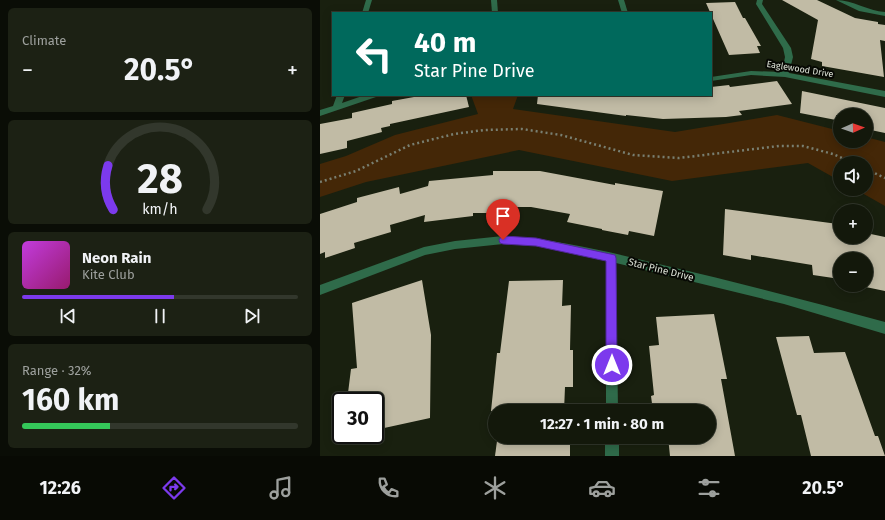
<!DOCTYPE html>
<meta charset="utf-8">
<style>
body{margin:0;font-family:"Fira Sans",sans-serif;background:#1c2114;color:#f1f3f6;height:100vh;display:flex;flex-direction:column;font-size:15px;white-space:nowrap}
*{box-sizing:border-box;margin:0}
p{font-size:13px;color:#9da09d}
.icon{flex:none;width:22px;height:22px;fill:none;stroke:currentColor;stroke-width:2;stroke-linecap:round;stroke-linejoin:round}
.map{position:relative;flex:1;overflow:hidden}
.side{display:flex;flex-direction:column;gap:8px;padding:8px;background:#0a0d06;width:320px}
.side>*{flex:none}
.top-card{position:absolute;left:12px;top:12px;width:380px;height:84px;border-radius:0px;box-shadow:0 2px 10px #0003,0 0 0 1px #32372c;background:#00695c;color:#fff;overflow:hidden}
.needle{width:26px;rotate:88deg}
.controls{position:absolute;left:513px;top:108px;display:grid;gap:8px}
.controls a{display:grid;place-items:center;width:40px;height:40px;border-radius:50%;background:#13180b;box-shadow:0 2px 10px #0003,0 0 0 1px #32372c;font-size:20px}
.speed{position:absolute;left:12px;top:392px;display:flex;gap:8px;font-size:20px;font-weight:700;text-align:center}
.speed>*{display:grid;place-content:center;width:52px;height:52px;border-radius:50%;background:#13180b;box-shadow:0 2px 10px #0003,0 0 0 1px #32372c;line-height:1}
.speed .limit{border:2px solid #111;border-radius:6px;background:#fff;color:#111}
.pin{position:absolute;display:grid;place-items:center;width:34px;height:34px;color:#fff;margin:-41px -17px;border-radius:50% 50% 50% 0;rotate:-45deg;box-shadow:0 0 4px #0007}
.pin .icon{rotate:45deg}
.me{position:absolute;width:44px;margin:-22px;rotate:0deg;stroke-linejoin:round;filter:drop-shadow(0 0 3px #0008)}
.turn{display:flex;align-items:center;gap:14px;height:84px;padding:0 16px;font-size:18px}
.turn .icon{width:52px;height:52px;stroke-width:2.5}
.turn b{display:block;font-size:28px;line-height:34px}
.big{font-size:30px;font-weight:700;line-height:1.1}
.side .card{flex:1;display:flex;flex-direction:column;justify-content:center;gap:6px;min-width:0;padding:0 14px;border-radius:6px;background:#1c2114}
.side .dial{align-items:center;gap:0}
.dial svg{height:104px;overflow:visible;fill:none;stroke:#32372c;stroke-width:7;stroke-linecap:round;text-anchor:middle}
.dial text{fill:#f1f3f6;stroke:none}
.song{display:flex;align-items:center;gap:12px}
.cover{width:48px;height:48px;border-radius:6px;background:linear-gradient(135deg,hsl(290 70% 55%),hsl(320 70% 35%))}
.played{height:4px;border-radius:2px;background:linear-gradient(90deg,#7c3aed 55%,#32372c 55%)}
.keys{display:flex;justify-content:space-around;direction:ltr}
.heat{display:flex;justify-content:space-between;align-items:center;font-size:22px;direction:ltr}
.charge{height:6px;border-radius:3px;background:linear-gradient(90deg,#34c759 32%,#32372c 0)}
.trip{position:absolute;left:168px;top:404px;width:228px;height:40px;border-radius:20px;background:#13180b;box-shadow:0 2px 10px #0003,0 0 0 1px #32372c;font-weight:700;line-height:40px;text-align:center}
.tabs{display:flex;height:64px;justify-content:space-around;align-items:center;background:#080a04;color:#9da09d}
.tabs .icon{width:28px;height:28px}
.tabs .current{color:#7c3aed}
.tabs b{font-size:18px;color:#f1f3f6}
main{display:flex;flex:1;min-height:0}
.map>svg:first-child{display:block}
.green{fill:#442707}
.building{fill:#c1bba5}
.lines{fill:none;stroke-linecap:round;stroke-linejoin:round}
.path{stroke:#797f71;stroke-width:2.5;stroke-dasharray:2 3;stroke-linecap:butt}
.street{fill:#2f6b4a;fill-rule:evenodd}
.route{fill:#7c3aed;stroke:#51269a}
.labels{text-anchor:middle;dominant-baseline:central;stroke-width:4;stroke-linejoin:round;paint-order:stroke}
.far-street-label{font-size:9px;fill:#dce1d6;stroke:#060803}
.street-label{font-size:10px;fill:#dce1d6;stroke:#060803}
</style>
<main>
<section class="side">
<div class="card"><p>Climate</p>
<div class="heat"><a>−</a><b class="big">20.5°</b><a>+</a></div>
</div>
<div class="card dial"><svg viewBox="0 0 100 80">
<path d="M14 69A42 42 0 1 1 86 69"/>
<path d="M14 69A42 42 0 0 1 10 35" stroke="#7c3aed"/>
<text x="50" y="56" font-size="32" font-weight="700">28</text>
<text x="50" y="72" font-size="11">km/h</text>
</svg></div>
<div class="card">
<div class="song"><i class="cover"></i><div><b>Neon Rain</b><p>Kite Club</p></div></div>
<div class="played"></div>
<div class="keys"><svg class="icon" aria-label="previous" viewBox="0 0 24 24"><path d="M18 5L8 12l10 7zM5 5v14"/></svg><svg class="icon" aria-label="pause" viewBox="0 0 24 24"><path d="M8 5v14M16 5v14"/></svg><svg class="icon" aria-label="next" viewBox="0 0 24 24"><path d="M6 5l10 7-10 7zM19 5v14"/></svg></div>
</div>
<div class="card"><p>Range · 32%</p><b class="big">160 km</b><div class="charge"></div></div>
</section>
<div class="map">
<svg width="565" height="456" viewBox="0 0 565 456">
<rect width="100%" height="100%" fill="#19200f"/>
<!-- green -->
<path class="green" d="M151,95H198L193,109L355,132L457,115L520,131V141H546V137L565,142V206L535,189H546V163H520V181L488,163L352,181L199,150L46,182L0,197V164L26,156L75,135L158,114Z"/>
<!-- building -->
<g class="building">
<path d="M462,0H497L535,18L558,22V24L565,25V41L560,40L564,77L502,66V62L491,59L498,20Z"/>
<path d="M415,2L423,18H425L441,46H437L440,53L409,55L386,3Z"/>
<path d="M457,81L472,104L419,111L422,115L406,117L343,119L306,115V116L217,104L218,95H391V87L409,85L410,87Z"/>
<path d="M482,91L565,108V133L546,129V115H516V120L480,113Z"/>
<path d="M105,95H146L149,107L70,124V126L61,128L62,132L27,141V148L0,154V124L32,118V113L72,104V101Z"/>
<path d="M173,171H220L295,185V183L343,191L334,236L309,231L308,235L282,230V229L247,222L250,214L211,207H193V213H153V216L104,222L105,215L70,225L71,232L34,243L35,248L5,258V252L0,254V214L37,202V198L79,187L80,194L108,186L109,181L173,175Z"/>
<path d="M405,209L518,224L520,237H546V233L565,237V291L536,285H546V259H520V279L493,275L492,265L431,255V260L403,255Z"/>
<path d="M102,280L111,335L110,418L55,430V401H27L31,369L37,368L32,303Z"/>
<path d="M243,280L242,306L251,305L250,350H253V387H245L244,411H171L177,353H180L189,281Z"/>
<path d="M394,314L407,379H401L415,456H350L348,437H389V411H333L331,396L334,395L329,346L339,345L336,317Z"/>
<path d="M489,336L494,353L525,352L555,436H558L565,456H491L481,415H477L456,337Z"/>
<path d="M250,439V456H175L177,441Z"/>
</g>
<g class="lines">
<!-- path -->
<g class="path">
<path d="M546,169L565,178"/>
<path d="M0,182L36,171L90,145L134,134L164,130L202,129L241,135L313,155L359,158L459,146H483L513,154L533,163"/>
</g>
<!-- street -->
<g class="street">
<path d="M46,0H52L48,13H42Z"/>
<path d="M171,0H177L178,13H172Z"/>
<path d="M298,0H304L308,13H302Z"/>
<path d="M437,0H443L442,4L471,48L473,57L469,73L565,91V97L465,77L431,75L391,81V77L431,71L462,72L465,57L463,48L436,4Z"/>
<path d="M516,0C533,0 548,11 565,12V16L539,11Z"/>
<path d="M17,95H25L22,103L45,95H57L56,97L0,116V110L13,106Z"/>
<path d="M183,236C239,239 293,253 347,266C420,283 493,302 565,322V334L464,304L296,263L298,411H286V260L216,246L183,244L135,249L105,255L0,295V285L104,247L135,241Z"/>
<rect x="285" y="437" width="14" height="19"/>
</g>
</g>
<!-- route -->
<path class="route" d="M183,236L216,238L295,255L296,258L297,365L296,369L292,370L288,369L286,365V261L216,246L183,244L180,243L179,240L180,238Z"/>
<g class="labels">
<!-- far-street labels -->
<g class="far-street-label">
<text transform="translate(480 69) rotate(9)">Eaglewood Drive</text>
</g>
<!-- street labels -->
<g class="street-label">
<text transform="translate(341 270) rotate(14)">Star Pine Drive</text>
</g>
</g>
</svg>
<div class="controls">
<a><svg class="needle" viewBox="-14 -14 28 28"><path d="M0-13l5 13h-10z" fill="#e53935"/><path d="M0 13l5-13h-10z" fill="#9da09d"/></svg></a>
<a><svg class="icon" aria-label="sound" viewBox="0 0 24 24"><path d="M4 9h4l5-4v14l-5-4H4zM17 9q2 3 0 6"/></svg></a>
<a>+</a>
<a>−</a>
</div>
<div class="speed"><div class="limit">30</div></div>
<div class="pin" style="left:183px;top:240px;background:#d93025"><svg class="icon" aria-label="arrive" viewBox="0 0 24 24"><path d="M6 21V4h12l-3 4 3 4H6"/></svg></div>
<svg class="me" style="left:292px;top:365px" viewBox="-20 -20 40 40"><circle r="17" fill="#7c3aed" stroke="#fff" stroke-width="3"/><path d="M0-11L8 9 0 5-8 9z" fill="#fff"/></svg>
<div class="trip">12:27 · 1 min · 80 m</div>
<div class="top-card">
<div class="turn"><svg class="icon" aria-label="left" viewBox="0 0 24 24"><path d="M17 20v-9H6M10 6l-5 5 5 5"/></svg><div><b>40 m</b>Star Pine Drive</div></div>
</div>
</div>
</main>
<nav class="tabs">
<b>12:26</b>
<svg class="icon current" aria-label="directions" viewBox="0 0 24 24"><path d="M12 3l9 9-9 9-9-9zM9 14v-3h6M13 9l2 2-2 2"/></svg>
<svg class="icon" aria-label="music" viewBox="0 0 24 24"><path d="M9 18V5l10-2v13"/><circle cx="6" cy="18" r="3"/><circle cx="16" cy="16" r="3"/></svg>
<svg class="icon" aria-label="phone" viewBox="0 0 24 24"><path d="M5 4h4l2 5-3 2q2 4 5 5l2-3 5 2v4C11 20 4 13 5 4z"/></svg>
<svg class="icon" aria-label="climate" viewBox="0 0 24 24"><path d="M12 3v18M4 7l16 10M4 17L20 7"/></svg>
<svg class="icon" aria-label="car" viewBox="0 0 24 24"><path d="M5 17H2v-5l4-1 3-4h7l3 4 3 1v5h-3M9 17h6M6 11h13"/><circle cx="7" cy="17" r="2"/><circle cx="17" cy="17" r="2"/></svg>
<svg class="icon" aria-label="filters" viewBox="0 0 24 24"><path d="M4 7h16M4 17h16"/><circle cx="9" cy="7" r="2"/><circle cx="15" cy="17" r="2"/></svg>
<b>20.5°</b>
</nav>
